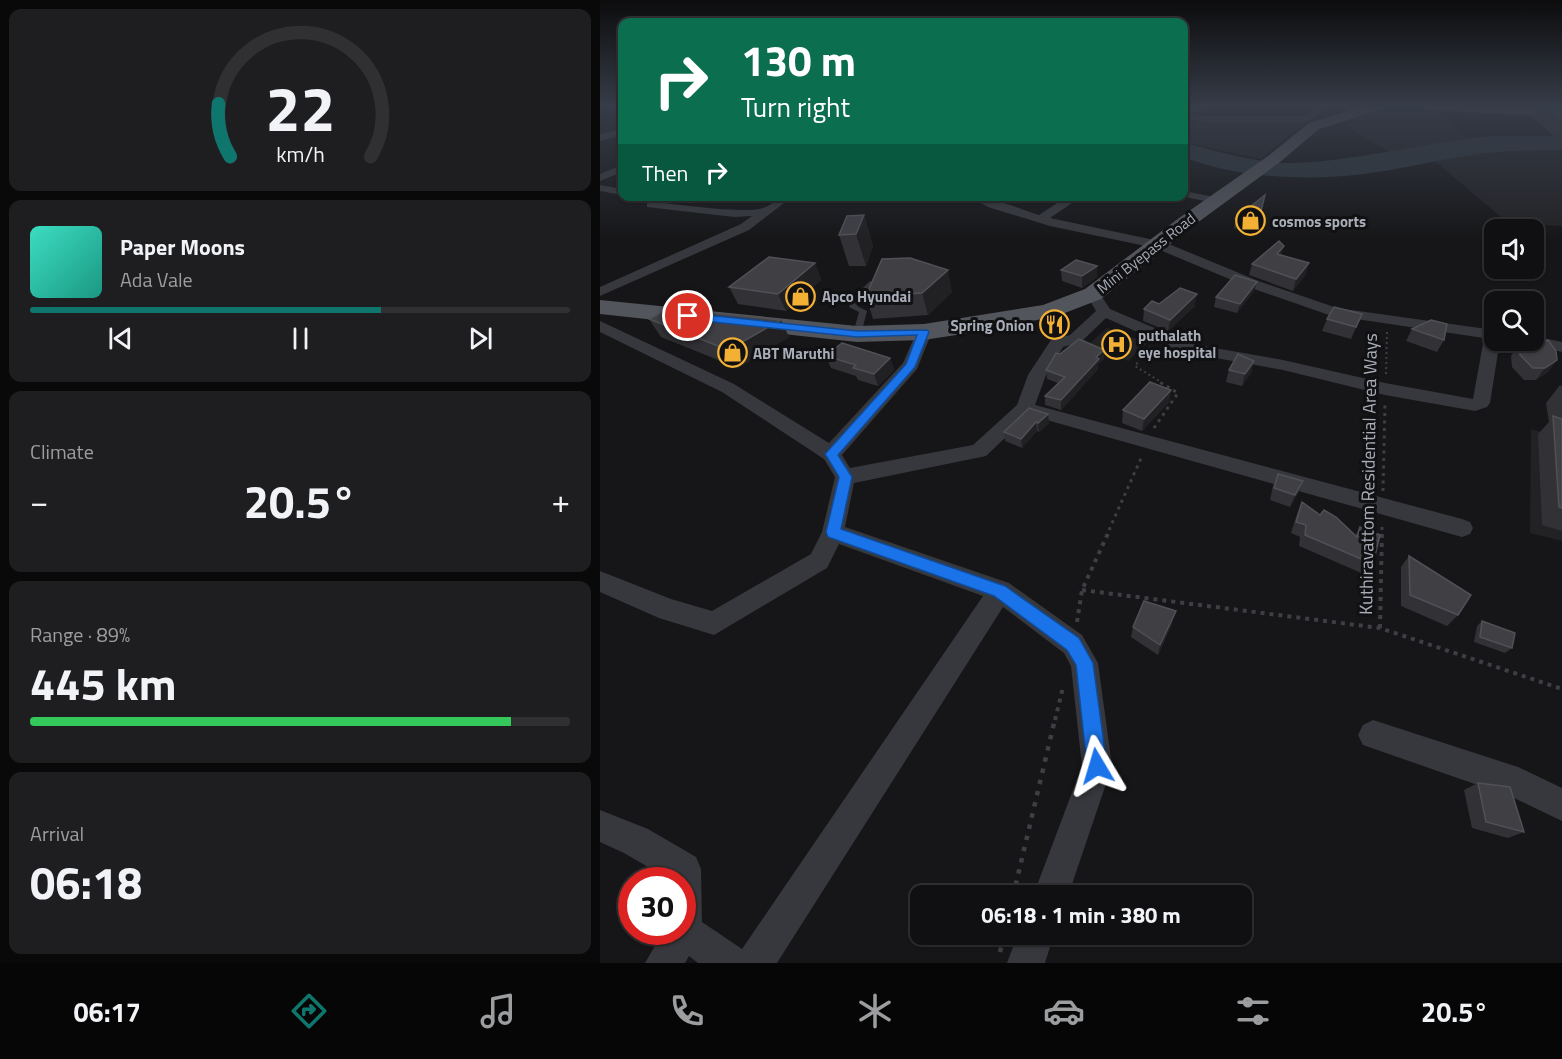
<!DOCTYPE html>
<meta charset="utf-8">
<style>
body{margin:0;font-family:"Titillium Web",sans-serif;background:#1e1e20;color:#f1f3f6;height:100vh;display:flex;flex-direction:column;font-size:22px;white-space:nowrap}
*{box-sizing:border-box;margin:0}
p{font-size:20px;color:#9c9d9f}
.icon{flex:none;width:33px;height:33px;fill:none;stroke:currentColor;stroke-width:2;stroke-linecap:round;stroke-linejoin:round}
.map{position:relative;flex:1;overflow:hidden}
.panel{display:flex;flex-direction:column;gap:9px;padding:9px;background:#09090a;width:600px}
.panel>*{flex:none}
.hud{position:absolute;left:18px;top:18px;width:570px;height:183px;border-radius:12px;box-shadow:0 2px 4px #0004,0 0 0 2px #303032;background:#0b6e4f;color:#fff;overflow:hidden}
.tools{position:absolute;left:884px;top:219px;display:grid;gap:12px}
.tools a{display:grid;place-items:center;width:60px;height:60px;border-radius:12px;background:#101012;box-shadow:0 2px 4px #0004,0 0 0 2px #303032;font-size:30px}
.speed{position:absolute;left:18px;top:867px;display:flex;gap:12px;font-size:30px;font-weight:700;text-align:center}
.speed>*{display:grid;place-content:center;width:78px;height:78px;border-radius:50%;background:#101012;box-shadow:0 2px 4px #0004,0 0 0 2px #303032;line-height:1}
.speed .limit{border:9px solid #d22;background:#fff;color:#111}
.pin{position:absolute;display:grid;place-items:center;width:51px;height:51px;color:#fff;margin:-26px;border:3px solid #fff;border-radius:50%;box-shadow:0 2px 6px #0007}
.me{position:absolute;width:66px;margin:-33px;rotate:353deg;stroke-linejoin:round;filter:drop-shadow(0 0 4px #0008)}
.turn{display:flex;align-items:center;gap:21px;height:126px;padding:0 24px;font-size:27px}
.turn .icon{width:78px;height:78px;stroke-width:2.5}
.turn b{display:block;font-size:42px;line-height:51px}
.then{display:flex;align-items:center;height:57px;padding:0 24px;background:#0003;gap:12px;font-size:22px}
.big{font-size:45px;font-weight:700;line-height:1.1}
.panel .tile{flex:1;display:flex;flex-direction:column;justify-content:center;gap:9px;min-width:0;padding:0 21px;border-radius:12px;background:#1e1e20}
.panel .dial{align-items:center;gap:0}
.dial svg{height:156px;overflow:visible;fill:none;stroke:#303032;stroke-width:7;stroke-linecap:round;text-anchor:middle}
.dial text{fill:#f1f3f6;stroke:none}
.song{display:flex;align-items:center;gap:18px}
.cover{width:72px;height:72px;border-radius:9px;background:linear-gradient(135deg,hsl(170 70% 55%),hsl(170 70% 35%))}
.played{height:6px;border-radius:3px;background:linear-gradient(90deg,#0f766e 65%,#303032 65%)}
.keys{display:flex;justify-content:space-around;direction:ltr}
.heat{display:flex;justify-content:space-between;align-items:center;font-size:33px;direction:ltr}
.charge{height:9px;border-radius:4px;background:linear-gradient(90deg,#34c759 89%,#303032 0)}
.trip{position:absolute;left:310px;top:885px;width:342px;height:60px;border-radius:12px;background:#101012;box-shadow:0 2px 4px #0004,0 0 0 2px #303032;font-weight:700;line-height:60px;text-align:center}
.tab-bar{display:flex;height:96px;justify-content:space-around;align-items:center;background:#060607;color:#9c9d9f}
.tab-bar .icon{width:42px;height:42px}
.tab-bar .active{color:#0f766e}
.tab-bar b{font-size:27px;color:#f1f3f6}
main{display:flex;flex:1;min-height:0}
.map>svg:first-child{display:block}
.built{fill:#222225}
.water{fill:#2c353c}
.lines{fill:none;stroke-linecap:round;stroke-linejoin:round}
.path-far3{stroke:#3d3f44;stroke-width:2;stroke-dasharray:2 3;stroke-linecap:butt}
.path-far2{stroke:#3d3f44;stroke-width:3;stroke-dasharray:3 4.5;stroke-linecap:butt}
.path-far1{stroke:#3d3f44;stroke-width:4;stroke-dasharray:4 5;stroke-linecap:butt}
.path{stroke:#3d3f44;stroke-width:4.5;stroke-dasharray:4.5 7;stroke-linecap:butt}
.service{fill:#37383d;fill-rule:evenodd}
.minor{fill:#37383d;fill-rule:evenodd}
.tertiary{fill:#37383d;fill-rule:evenodd}
.primary{fill:#53555c;fill-rule:evenodd}
.wall{fill:#323236}
.shaded-wall{fill:#212124}
.building{fill:#3f3f44;stroke:#4f5156;stroke-width:1.5}
.route{fill:#1a73e8;stroke:#114b97;stroke-width:1.5}
.labels{text-anchor:middle;dominant-baseline:central;stroke-width:6;stroke-linejoin:round;paint-order:stroke}
.far-poi-label{font-size:15px;font-weight:bold;fill:#a8adb8;stroke:#111113;text-anchor:start}
.far-street-label{font-size:15px;fill:#a8adb8;stroke:#111113}
.street-label{font-size:18px;fill:#a8adb8;stroke:#111113}
</style>
<main>
<section class="panel">
<div class="tile dial"><svg viewBox="0 0 100 80">
<path d="M14 69A42 42 0 1 1 86 69"/>
<path d="M14 69A42 42 0 0 1 8 42" stroke="#0f766e"/>
<text x="50" y="56" font-size="32" font-weight="700">22</text>
<text x="50" y="72" font-size="11">km/h</text>
</svg></div>
<div class="tile">
<div class="song"><i class="cover"></i><div><b>Paper Moons</b><p>Ada Vale</p></div></div>
<div class="played"></div>
<div class="keys"><svg class="icon" aria-label="previous" viewBox="0 0 24 24"><path d="M18 5L8 12l10 7zM5 5v14"/></svg><svg class="icon" aria-label="pause" viewBox="0 0 24 24"><path d="M8 5v14M16 5v14"/></svg><svg class="icon" aria-label="next" viewBox="0 0 24 24"><path d="M6 5l10 7-10 7zM19 5v14"/></svg></div>
</div>
<div class="tile"><p>Climate</p>
<div class="heat"><a>−</a><b class="big">20.5°</b><a>+</a></div>
</div>
<div class="tile"><p>Range · 89%</p><b class="big">445 km</b><div class="charge"></div></div>
<div class="tile"><p>Arrival</p><b class="big">06:18</b></div>
</section>
<div class="map">
<svg width="962" height="963" viewBox="0 0 962 963">
<rect width="100%" height="100%" fill="#161618"/>
<!-- built -->
<g class="built">
<path d="M794,107H834L866,138L790,152L746,126L756,118Z"/>
<path d="M584,120L604,121H710L685,138L661,159L584,142Z"/>
<path d="M925,150H962V226L908,223L835,161L868,155Z"/>
<path d="M507,328L547,343L528,361L488,345Z"/>
<path d="M931,429L962,438V541L930,533Z"/>
</g>
<!-- water -->
<path class="water" d="M891,136H962V150C930,150 898,151 867,156C832,161 798,170 763,174C708,181 635,178 584,157V143C620,152 658,164 696,163C762,160 826,142 891,136Z"/>
<g class="lines">
<!-- path-far3 -->
<g class="path-far3">
<path d="M550,347L535,366L561,382"/>
<path d="M786,374L787,332"/>
</g>
<!-- path-far2 -->
<g class="path-far2">
<path d="M554,428L578,393L558,381"/>
<path d="M783,491L785,404"/>
<path d="M509,530L542,456"/>
<path d="M782,530V524"/>
</g>
<!-- path-far1 -->
<g class="path-far1">
<path d="M482,590L780,628L962,689"/>
<path d="M477,622L482,590L510,529"/>
<path d="M780,628L782,529"/>
<path d="M455,720L463,687"/>
</g>
<!-- path -->
<g class="path">
<path d="M413,896L455,719"/>
<path d="M400,952L404,934"/>
</g>
<!-- service -->
<path class="service" d="M270,281L277,283L258,302L257,306L267,311L261,334L257,336H254L253,334L259,312L249,307L252,299Z"/>
<!-- minor -->
<g class="minor">
<path d="M718,106H727L715,118L703,122H607L584,118V113L607,116H702L709,114Z"/>
<path d="M22,165V172L0,181V174Z"/>
<path d="M0,185L22,189V195L0,191Z"/>
<path d="M584,191L619,198L621,200L615,203L580,196H584Z"/>
<path d="M56,196H70L63,203C83,205 147,214 163,208C178,203 173,196 193,196L149,230L0,296V287L141,224L152,216L134,217L47,207V203Z"/>
<path d="M369,196C392,196 416,208 439,215L468,196H482L450,218L564,242L661,282L737,308L894,330V340H900L890,403L887,407L875,411L785,395L683,370L582,352L506,318L481,342L463,347L446,375L435,405L862,519L870,522L873,528L870,534L862,537L429,415L386,456L254,483L245,527L409,583L482,635L498,663L512,766L468,896H433L482,766L471,666L464,653L403,607L177,963H98L89,956L85,963H45L63,932H82V880H67V878L24,853L0,842V810L48,829L96,857L101,869L102,922L142,949L383,596L239,544L227,568L114,635L59,618L0,592V571L71,599L112,611L211,554L222,532L235,477L224,459L122,392L0,332V321L134,384L229,443L303,363L318,329H330L332,332L317,369L242,455L250,468L373,445L417,405L428,375L451,340L470,335L496,311L486,294L493,290L498,291L510,309L592,344L683,360L785,383L873,399L884,338L729,315L651,288L555,248L450,226L388,207Z"/>
<path d="M933,336L962,342V352L925,343L923,340H933Z"/>
<path d="M773,720L918,767L962,788V821L912,797L763,745L758,735L763,725Z"/>
<path d="M418,934H454L445,963H407Z"/>
</g>
<!-- tertiary -->
<path class="tertiary" d="M22,129V135L0,141V134Z"/>
<!-- primary -->
<g class="primary">
<path d="M765,106H785L783,109L719,129L680,162L593,226L501,299L457,316L388,330L324,340L257,342L0,314V300L257,326L324,324L443,305L485,289L579,218L668,156L709,123Z"/>
<path d="M822,106L962,109V117L829,110Z"/>
</g>
</g>
<!-- wall -->
<g class="wall">
<path d="M584,106H609L603,113L584,111Z"/>
<path d="M939,106H962V143L933,118Z"/>
<path d="M665,195L656,234L634,228L636,218Z"/>
<path d="M264,215L273,246L266,266H249L239,235Z"/>
<path d="M684,246L681,255L706,274L693,291L649,275L652,264Z"/>
<path d="M282,259L352,292L328,315L273,319L266,296Z"/>
<path d="M215,263L221,280L186,311L138,304L129,287Z"/>
<path d="M461,270L497,277L482,288L462,281Z"/>
<path d="M654,291L637,313L614,307L616,297Z"/>
<path d="M559,304L595,306L568,331L543,321L544,309Z"/>
<path d="M762,314L751,339L722,331L727,319Z"/>
<path d="M49,319L189,337L138,368L61,337Z"/>
<path d="M812,329L844,340L837,352L806,341Z"/>
<path d="M919,344L957,360L948,372L936,380H924L912,367L911,356Z"/>
<path d="M504,350V359L498,364V369L461,410L445,405V396L458,383L447,379L446,370L460,354Z"/>
<path d="M226,356L290,358L294,370L278,386L258,380L256,376L231,368Z"/>
<path d="M654,361L651,373L642,386L626,382L629,370Z"/>
<path d="M960,385L962,386V531L942,525L938,434L949,422L946,403Z"/>
<path d="M571,390L569,402L542,431L522,423L523,410Z"/>
<path d="M448,414L449,423L439,432L437,431L422,448L405,441L404,432Z"/>
<path d="M678,474L703,481L698,493L690,507L670,500L673,486Z"/>
<path d="M702,502L720,515L755,536L760,527L773,564L766,575L699,546L700,537L691,533L697,514Z"/>
<path d="M809,556L858,615L847,626L801,606V567Z"/>
<path d="M882,621L912,648L905,653L874,642L877,626Z"/>
<path d="M573,622L558,655L531,637L533,627Z"/>
<path d="M878,783L924,832L908,838L872,828L864,790Z"/>
</g>
<!-- shaded-wall -->
<g class="shaded-wall">
<path d="M604,106H609L603,113Z"/>
<path d="M264,215L273,246L266,266L256,234Z"/>
<path d="M684,246L681,257L677,254Z"/>
<path d="M215,263L221,280L186,311L178,294Z"/>
<path d="M709,263L706,274L693,291L696,279Z"/>
<path d="M497,266V277L482,288V276Z"/>
<path d="M348,270L352,292L328,315L322,293Z"/>
<path d="M657,282L654,291L637,313L640,304Z"/>
<path d="M597,294L595,306L568,331L570,320Z"/>
<path d="M181,320L189,337L138,368L128,350Z"/>
<path d="M504,350V359L498,364V369L461,410V400L496,357Z"/>
<path d="M290,358L294,370L278,386L274,374Z"/>
<path d="M957,360L948,372L936,380L945,368Z"/>
<path d="M654,361L651,373L642,386L645,374Z"/>
<path d="M571,390L569,402L542,431L544,419Z"/>
<path d="M448,414L449,423L439,432L438,423Z"/>
<path d="M436,422L437,431L422,448L421,439Z"/>
<path d="M703,481L698,493L690,507L695,495Z"/>
<path d="M576,611L573,622L558,655L560,645Z"/>
</g>
<!-- building -->
<g class="building">
<path d="M946,106H962V119Z"/>
<path d="M665,195L658,223L636,218Z"/>
<path d="M264,215L256,234L239,235L247,216Z"/>
<path d="M679,241L684,246L677,254L709,263L696,279L652,264Z"/>
<path d="M169,257L215,263L178,294L129,287Z"/>
<path d="M310,258L348,270L322,293L266,296L282,259Z"/>
<path d="M476,260L497,266L482,276L461,270Z"/>
<path d="M635,275L657,282L640,304L616,297Z"/>
<path d="M580,288L597,294L570,320L544,309L552,301L559,304Z"/>
<path d="M734,307L762,314L756,327L727,319Z"/>
<path d="M68,309L181,320L128,350L49,319Z"/>
<path d="M831,320L847,324L844,340L812,329Z"/>
<path d="M479,339L504,350L496,357L499,359L461,400L445,396L465,377L446,370L448,367L456,353L460,354Z"/>
<path d="M948,340L956,351L957,360L945,368H933L920,355L919,344L926,341L940,344Z"/>
<path d="M242,343L290,358L274,374L253,368L256,365L226,356Z"/>
<path d="M638,354L654,361L645,374L629,370Z"/>
<path d="M550,382L571,390L544,419L523,410Z"/>
<path d="M429,408L448,414L438,423L436,422L421,439L404,432Z"/>
<path d="M953,416L962,419V508L959,507Z"/>
<path d="M678,474L703,481L695,495L674,488Z"/>
<path d="M702,502L720,515L724,510L736,517L757,537L760,527L780,535L773,564L705,535L706,525L696,522Z"/>
<path d="M809,556L871,595L858,615L810,595Z"/>
<path d="M544,601L576,611L560,645L533,627Z"/>
<path d="M882,621L915,633L912,648L880,637Z"/>
<path d="M878,783L910,787L924,832L886,822Z"/>
</g>
<!-- sky -->
<linearGradient id="sky" x2="0" y2="1"><stop stop-color="#0c0c0d"/><stop offset="0.44" stop-color="#363c48"/><stop offset="1" stop-color="#363c48" stop-opacity="0"/></linearGradient>
<rect width="962" height="241" fill="url(#sky)"/>
<!-- route -->
<path class="route" d="M88,313L257,331L327,330L329,332L315,367L238,455L252,477L241,529L405,586L479,638L493,663L507,766L504,773L497,776L490,773L487,766L476,665L467,650L394,596L228,537L226,532L239,477L225,454L306,364L317,335L257,337L84,319L83,316Z"/>
<!-- icons -->
<defs>
<symbol id="shop-ring" viewBox="-11 -11 22 22"><circle r="9.5" fill="#111113" stroke="#f2b134" stroke-width="1.5"/><path d="M-5-2.5h2.3a2.7 3.5 0 0 1 5.4 0H5L5.5 6h-11ZM-1.5-2.5h3a1.5 2.3 0 0 0-3 0Z" fill="#f2b134"/></symbol>
<symbol id="restaurant-ring" viewBox="-11 -11 22 22"><circle r="9.5" fill="#111113" stroke="#f2b134" stroke-width="1.5"/><path d="M-5-6h1v4h1v-4h1v4h1v-4h1v5L-1.5 .5V6h-2V.5L-5-1ZM5-6V6H3V1.5H1.5Q1.5-4 5-6Z" fill="#f2b134"/></symbol>
<symbol id="hospital-ring" viewBox="-11 -11 22 22"><circle r="9.5" fill="#111113" stroke="#f2b134" stroke-width="1.5"/><path d="M-5-5h3v3.5h4V-5h3V5h-3V1.5h-4V5h-3Z" fill="#f2b134"/></symbol>
</defs>
<g fill-rule="evenodd">
<use href="#shop-ring" x="634" y="204" width="33" height="33"/>
<use href="#shop-ring" x="184" y="280" width="33" height="33"/>
<use href="#restaurant-ring" x="438" y="308" width="33" height="33"/>
<use href="#hospital-ring" x="500" y="328" width="33" height="33"/>
<use href="#shop-ring" x="116" y="336" width="33" height="33"/>
</g>
<g class="labels">
<!-- far-poi labels -->
<g class="far-poi-label">
<text x="672" y="221">cosmos sports</text>
<text x="222" y="296">Apco Hyundai</text>
<text x="434" y="325" text-anchor="end">Spring Onion</text>
<text x="538" y="335">puthalath<tspan x="538" dy="17">eye hospital</tspan></text>
<text x="153" y="353">ABT Maruthi</text>
</g>
<!-- far-street labels -->
<g class="far-street-label">
<text transform="translate(546 253) rotate(-38)">Mini Byepass Road</text>
</g>
<!-- street labels -->
<g class="street-label">
<text transform="translate(768 474) rotate(-89)">Kuthiravattom Residential Area Ways</text>
</g>
</g>
</svg>
<div class="tools">
<a><svg class="icon" aria-label="sound" viewBox="0 0 24 24"><path d="M4 9h4l5-4v14l-5-4H4zM17 9q2 3 0 6"/></svg></a>
<a><svg class="icon" aria-label="search" viewBox="0 0 24 24"><circle cx="10" cy="10" r="6"/><path d="M15 15l6 6"/></svg></a>
</div>
<div class="speed"><div class="limit">30</div></div>
<div class="pin" style="left:88px;top:316px;background:#d93025"><svg class="icon" aria-label="arrive" viewBox="0 0 24 24"><path d="M6 21V4h12l-3 4 3 4H6"/></svg></div>
<svg class="me" style="left:497px;top:766px" viewBox="-20 -20 40 40"><path d="M0-17L14 15 0 8-14 15z" fill="#1a73e8" stroke="#fff" stroke-width="4"/></svg>
<div class="trip">06:18 · 1 min · 380 m</div>
<div class="hud">
<div class="turn"><svg class="icon" aria-label="right" viewBox="0 0 24 24"><path d="M7 20v-9h11M14 6l5 5-5 5"/></svg><div><b>130 m</b>Turn right</div></div>
<div class="then">Then<svg class="icon" aria-label="right" viewBox="0 0 24 24"><path d="M7 20v-9h11M14 6l5 5-5 5"/></svg></div>
</div>
</div>
</main>
<nav class="tab-bar">
<b>06:17</b>
<svg class="icon active" aria-label="directions" viewBox="0 0 24 24"><path d="M12 3l9 9-9 9-9-9zM9 14v-3h6M13 9l2 2-2 2"/></svg>
<svg class="icon" aria-label="music" viewBox="0 0 24 24"><path d="M9 18V5l10-2v13"/><circle cx="6" cy="18" r="3"/><circle cx="16" cy="16" r="3"/></svg>
<svg class="icon" aria-label="phone" viewBox="0 0 24 24"><path d="M5 4h4l2 5-3 2q2 4 5 5l2-3 5 2v4C11 20 4 13 5 4z"/></svg>
<svg class="icon" aria-label="climate" viewBox="0 0 24 24"><path d="M12 3v18M4 7l16 10M4 17L20 7"/></svg>
<svg class="icon" aria-label="car" viewBox="0 0 24 24"><path d="M5 17H2v-5l4-1 3-4h7l3 4 3 1v5h-3M9 17h6M6 11h13"/><circle cx="7" cy="17" r="2"/><circle cx="17" cy="17" r="2"/></svg>
<svg class="icon" aria-label="filters" viewBox="0 0 24 24"><path d="M4 7h16M4 17h16"/><circle cx="9" cy="7" r="2"/><circle cx="15" cy="17" r="2"/></svg>
<b>20.5°</b>
</nav>
